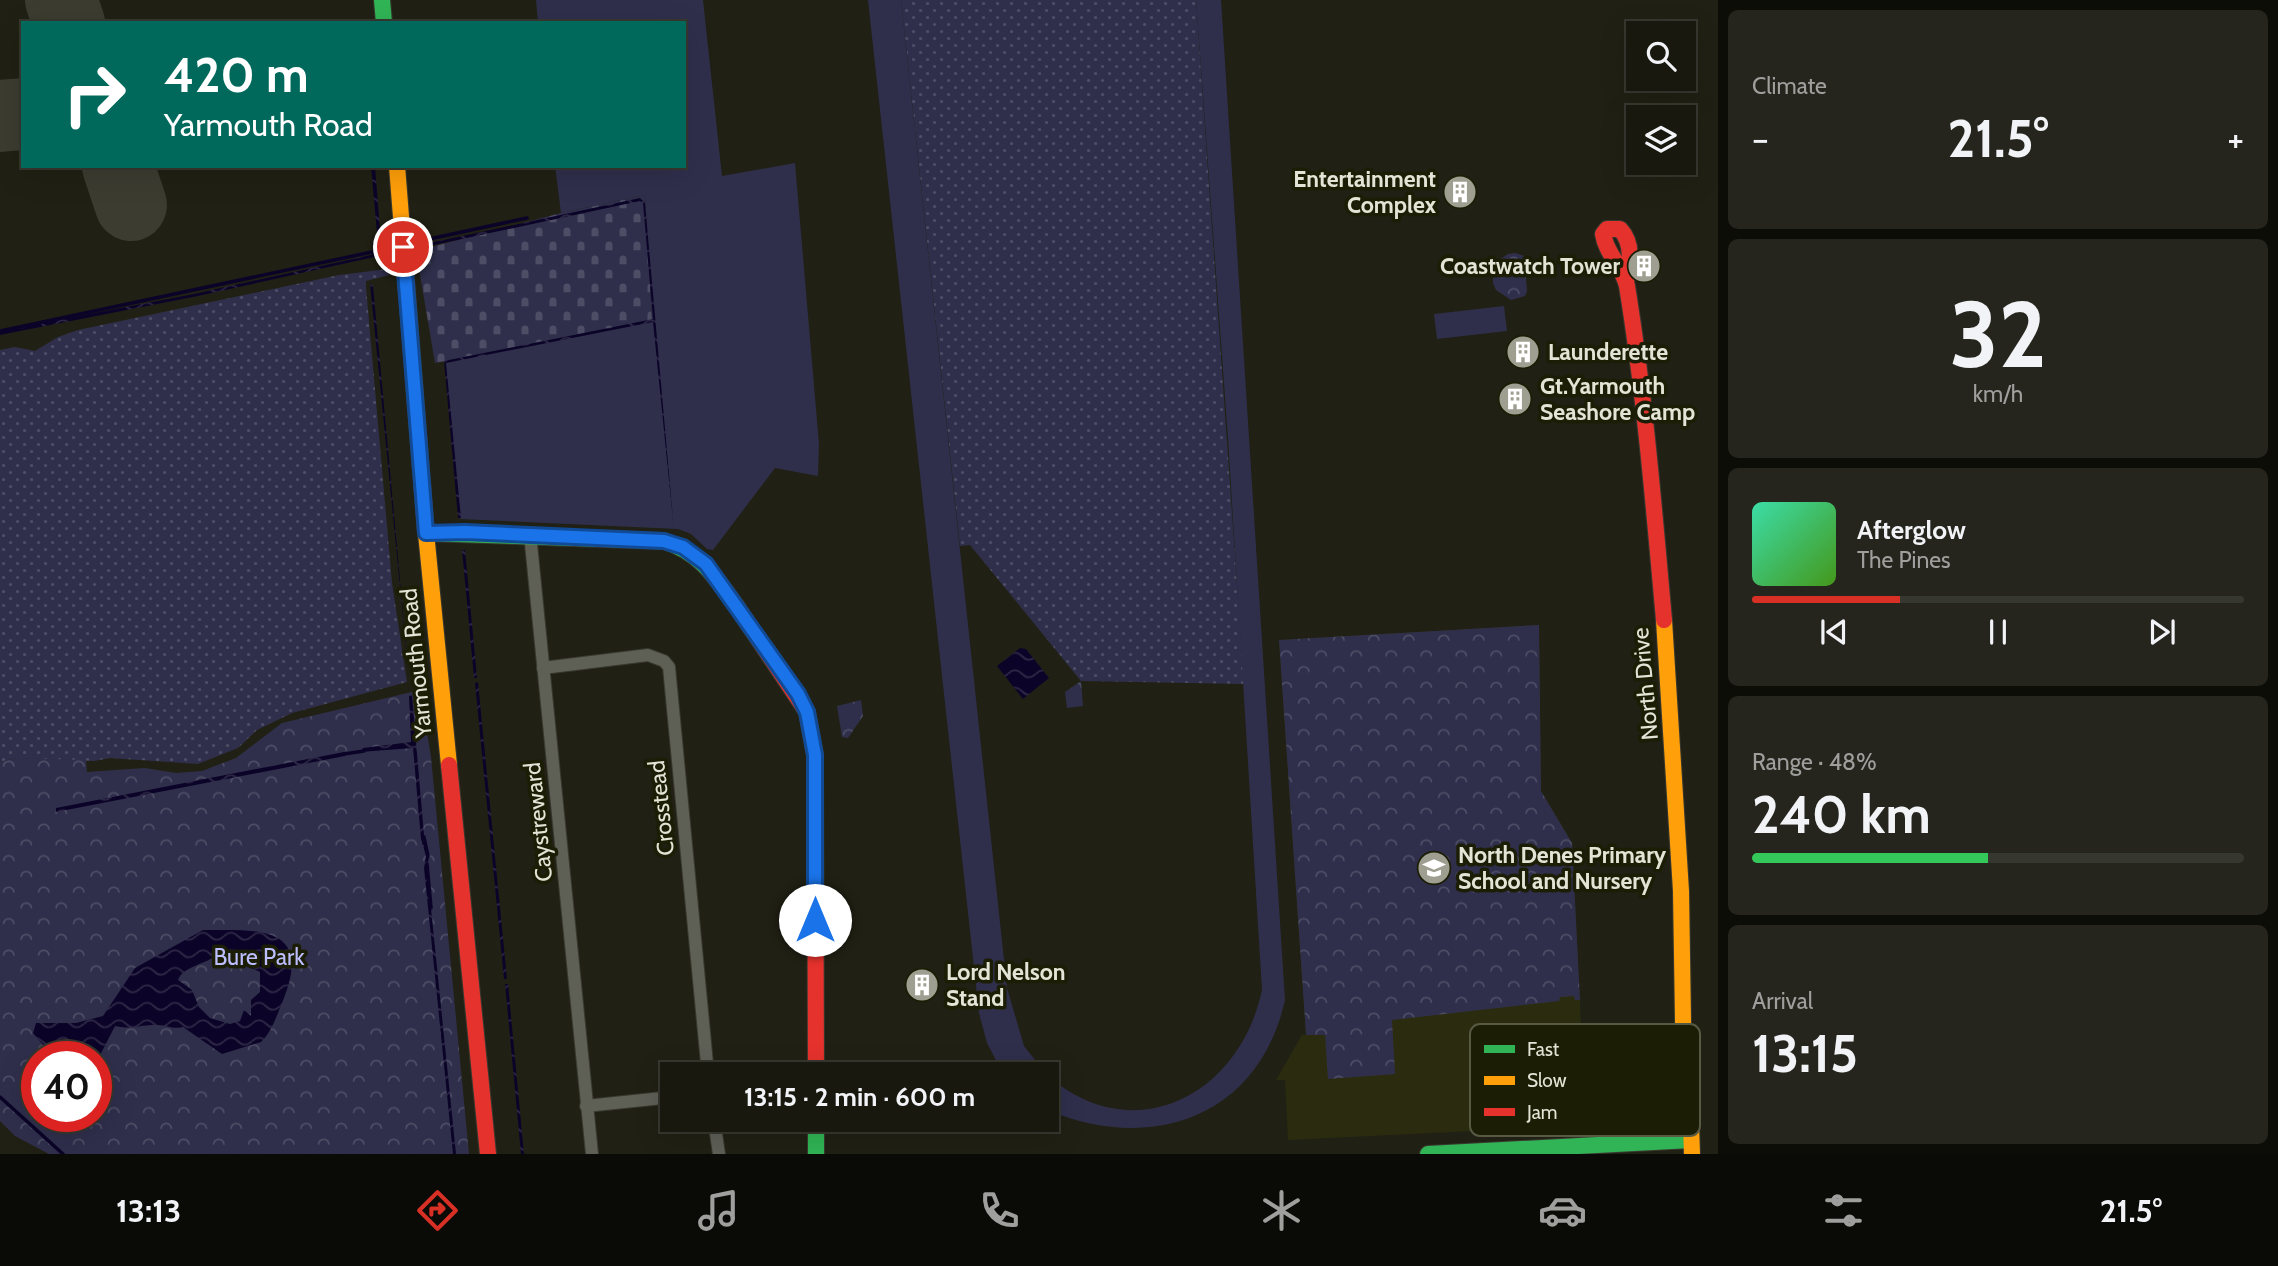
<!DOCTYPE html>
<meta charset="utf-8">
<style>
body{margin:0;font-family:Cabin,sans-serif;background:#25251d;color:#f1f3f6;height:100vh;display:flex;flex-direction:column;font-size:26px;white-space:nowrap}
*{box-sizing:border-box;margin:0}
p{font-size:23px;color:#9fa09e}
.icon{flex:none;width:38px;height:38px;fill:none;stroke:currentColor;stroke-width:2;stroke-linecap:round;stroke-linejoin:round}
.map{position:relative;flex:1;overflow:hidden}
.drawer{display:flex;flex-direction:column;gap:10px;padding:10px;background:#0d0d08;width:560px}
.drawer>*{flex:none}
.guide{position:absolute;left:21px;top:21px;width:665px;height:147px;border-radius:0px;box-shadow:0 7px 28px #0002,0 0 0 2px #36372f;background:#00695c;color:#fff;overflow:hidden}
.tools{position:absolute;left:1626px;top:21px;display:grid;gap:14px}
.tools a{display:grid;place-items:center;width:70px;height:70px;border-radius:0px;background:#18180f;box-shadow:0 7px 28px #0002,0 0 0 2px #36372f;font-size:35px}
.speed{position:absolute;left:21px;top:1041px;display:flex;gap:14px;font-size:35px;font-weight:700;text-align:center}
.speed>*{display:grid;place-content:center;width:91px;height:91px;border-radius:50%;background:#18180f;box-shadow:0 7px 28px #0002,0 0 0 2px #36372f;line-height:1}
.speed .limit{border:10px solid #d22;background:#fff;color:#111}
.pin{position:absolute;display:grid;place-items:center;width:60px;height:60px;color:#fff;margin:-30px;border:4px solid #fff;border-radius:50%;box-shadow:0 2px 7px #0007}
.me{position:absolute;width:77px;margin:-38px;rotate:0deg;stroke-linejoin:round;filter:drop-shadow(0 0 5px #0008)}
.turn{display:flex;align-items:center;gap:24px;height:147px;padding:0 28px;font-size:32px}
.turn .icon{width:91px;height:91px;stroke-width:2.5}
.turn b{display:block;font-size:49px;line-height:60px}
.big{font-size:52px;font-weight:800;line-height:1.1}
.drawer .tile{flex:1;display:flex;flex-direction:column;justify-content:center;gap:10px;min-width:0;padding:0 24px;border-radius:10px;background:#25251d}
.drawer .dial{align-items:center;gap:0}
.dial b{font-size:91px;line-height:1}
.song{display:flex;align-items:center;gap:21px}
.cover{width:84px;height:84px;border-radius:10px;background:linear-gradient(135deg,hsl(160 70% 55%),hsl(100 70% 35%))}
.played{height:7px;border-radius:4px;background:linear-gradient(90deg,#d93025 30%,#36372f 30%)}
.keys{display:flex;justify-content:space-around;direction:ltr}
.heat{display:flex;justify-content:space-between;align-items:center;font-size:38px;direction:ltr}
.charge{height:10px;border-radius:5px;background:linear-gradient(90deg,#34c759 48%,#36372f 0)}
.trip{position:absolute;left:660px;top:1062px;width:399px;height:70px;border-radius:0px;background:#18180f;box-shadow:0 7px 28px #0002,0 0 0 2px #36372f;font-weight:800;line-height:70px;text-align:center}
.tabs{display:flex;height:112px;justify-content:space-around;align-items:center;background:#0a0a06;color:#9fa09e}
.tabs .icon{width:49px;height:49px}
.tabs .current{color:#d93025}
.tabs b{font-size:32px;color:#f1f3f6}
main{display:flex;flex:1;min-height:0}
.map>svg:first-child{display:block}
.built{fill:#2b2c0f}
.grass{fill:url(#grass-dots)}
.forest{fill:url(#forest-crowns);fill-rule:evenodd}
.cemetery{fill:url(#cemetery-stones)}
.garden{fill:#2f2f4c}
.water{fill:url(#water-waves);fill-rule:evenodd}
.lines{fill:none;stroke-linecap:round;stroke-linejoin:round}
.stream{stroke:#0b0428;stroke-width:3.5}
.runway{stroke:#3c3c31;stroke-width:72}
.street-casing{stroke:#393930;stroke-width:14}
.fast-casing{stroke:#393930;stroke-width:18}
.slow-casing{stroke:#393930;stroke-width:18}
.jam-casing{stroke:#393930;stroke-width:18}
.street{stroke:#5e5f55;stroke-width:12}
.fast{stroke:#30b455;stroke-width:16}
.slow{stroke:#ff9f0a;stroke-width:16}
.jam{stroke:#e5322d;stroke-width:16}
.route-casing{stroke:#114b97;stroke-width:18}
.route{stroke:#1a73e8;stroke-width:12}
.labels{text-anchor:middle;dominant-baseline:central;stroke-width:7;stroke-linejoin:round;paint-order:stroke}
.poi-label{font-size:23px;font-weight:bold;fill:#e3e4d5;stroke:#1c1d05;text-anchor:start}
.street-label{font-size:23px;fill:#e3e4d5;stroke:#1c1d05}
.park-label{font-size:23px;fill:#bcbeff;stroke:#1c1d05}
.key{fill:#1c1d05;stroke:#585943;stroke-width:2}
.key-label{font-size:19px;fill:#e3e4d5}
</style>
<main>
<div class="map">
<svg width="1718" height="1154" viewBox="0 0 1718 1154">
<defs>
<pattern id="grass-dots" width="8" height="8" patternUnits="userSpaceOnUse" patternTransform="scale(1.75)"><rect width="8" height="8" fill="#2f2f4c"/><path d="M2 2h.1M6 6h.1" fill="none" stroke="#4d4d65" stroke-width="1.8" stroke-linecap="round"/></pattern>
<pattern id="forest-crowns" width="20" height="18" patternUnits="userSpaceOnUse" patternTransform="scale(1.75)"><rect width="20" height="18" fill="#2f2f4c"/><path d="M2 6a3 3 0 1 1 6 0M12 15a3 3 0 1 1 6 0" fill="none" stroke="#4d4d65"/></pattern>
<pattern id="cemetery-stones" width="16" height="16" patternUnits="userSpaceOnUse" patternTransform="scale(1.75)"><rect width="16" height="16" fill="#2f2f4c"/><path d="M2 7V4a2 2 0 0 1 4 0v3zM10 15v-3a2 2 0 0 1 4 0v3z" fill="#4d4d65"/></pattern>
<pattern id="water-waves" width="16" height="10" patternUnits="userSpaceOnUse" patternTransform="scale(1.75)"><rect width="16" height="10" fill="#0b0428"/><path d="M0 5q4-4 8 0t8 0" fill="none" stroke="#2e2846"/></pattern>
</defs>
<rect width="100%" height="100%" fill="#202014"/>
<!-- built -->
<path class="built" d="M1539,625L1541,791L1572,843L1585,1106L1577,1117H1558L1557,1104L1515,1106V1129L1288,1140L1285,1080H1276L1302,1035H1306L1279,640Z"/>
<!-- grass -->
<g class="grass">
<path d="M901,0H1196L1244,684L1081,681L970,545L960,546Z"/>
<path d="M388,269L389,275L366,281V287L392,583L407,682L292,713L257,730L238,748L198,764L110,758L94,761L16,758L0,762V350L15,347L35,351L58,337L78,330L339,275Z"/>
<path d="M1651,1117L1660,1129L1651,1135L1597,1138V1132H1643L1644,1124Z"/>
</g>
<!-- forest -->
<g class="forest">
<path d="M1515,253L1524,256L1527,291L1525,296L1511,300L1496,290L1493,283V264L1508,254Z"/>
<path d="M1539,625L1541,791L1572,843L1580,1000H1575L1574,996L1560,997L1559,1001L1392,1020L1395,1074L1328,1079L1325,1035H1306L1279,640Z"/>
<path d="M1081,681L1083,706L1067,708L1065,692Z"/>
<path d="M420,690L431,757L469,1154H49L15,1136L0,1121V762L16,758L86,760L87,772L145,768L176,773L202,771L236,758L282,723ZM37,1057H96V1116H37Z"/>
<path d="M861,700L863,716L848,738L842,737L837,706Z"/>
</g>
<!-- cemetery -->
<path class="cemetery" d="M645,195L652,320L435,363L416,251L561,213Z"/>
<!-- garden -->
<g class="garden">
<path d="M536,0H703L722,176L795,163L819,444L818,476L775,468L713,550L707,549L691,534L678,529L460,519L445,361L652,320L645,195L561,213L555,166H684V23H538Z"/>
<path d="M868,0H901L1007,988L1024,1046L1046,1074H1003L987,1043L979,1013Z"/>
<path d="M1196,0H1221L1285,1000C1259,1117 1153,1154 1047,1110V1075C1134,1151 1240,1095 1262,990L1228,438Z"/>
<path d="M1504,306L1507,331L1437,339L1434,314Z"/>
</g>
<!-- water -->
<g class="water">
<path d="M371,166H375L380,230L377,244L372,245L377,233Z"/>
<path d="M640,198L645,203L674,530L653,322L446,363L461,518H458L444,361L653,319L643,203L640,201L415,249V246Z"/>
<path d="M378,249L388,254L198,296L0,335V331L194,294L371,255Z"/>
<path d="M370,283L373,286L409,678Z"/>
<path d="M462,550H465L477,678H474Z"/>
<path d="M1020,648L1026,649L1049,678L1023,699L997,666Z"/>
<path d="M478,682L507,979H504L475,683Z"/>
<path d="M412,695L424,835L429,857L427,869L456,1154H453L424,868L426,856L421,839L413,748L361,752L363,748L411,742L409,696Z"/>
<path d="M344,752L345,756L56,812V808Z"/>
<path d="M203,930C256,930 313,924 284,998C278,1012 272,1032 261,1042L222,1054L183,1027C172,1030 166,1024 155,1025C138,1025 134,1030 115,1026L96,1063V1057H53L33,1033L36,1023H76L103,1016L135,968ZM212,958H247L249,967L260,972V992L251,1000V1016L244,1010L240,1021L230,1024L210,1018L199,1007L192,990L178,980C183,967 202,965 212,958Z"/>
<path d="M505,984H508L524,1154H521Z"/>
</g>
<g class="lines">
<!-- stream -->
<g class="stream">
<path d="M420,241L527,218"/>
<path d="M0,331L386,249"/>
<path d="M344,754L364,751"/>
<path d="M424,837L428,856"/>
<path d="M427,864L431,908"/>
<path d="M0,1097L63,1154"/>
</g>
<!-- runway -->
<g class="runway">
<path d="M61,0L69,23"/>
<path d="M0,116L23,114"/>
<path d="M118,166L131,205"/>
</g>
<defs>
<g id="street">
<path d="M530,534L592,1154"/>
<path d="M543,668L648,655L664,661L669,667L708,1074"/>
<path d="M586,1106L672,1097"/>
<path d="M714,1120L719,1154"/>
<path d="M1679,1141L1678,1097L1684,1084"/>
</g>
<g id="fast">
<path d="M382,0L384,23"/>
<path d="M426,533L664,541C700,552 716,578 737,607"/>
<path d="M816,1120V1154"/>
<path d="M1428,1154L1691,1140"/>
</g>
<g id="slow">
<path d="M397,166L426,533L449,765"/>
<path d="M1664,620L1681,891L1684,1084L1690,1096L1692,1154"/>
</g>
<g id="jam">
<path d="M1626,282C1630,264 1634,244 1620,229H1607L1603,234C1606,254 1623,267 1627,286C1645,397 1654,509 1664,620"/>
<path d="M737,607L807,712L815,755L816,1074"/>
<path d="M449,765L488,1154"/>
</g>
</defs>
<!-- street casing -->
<use href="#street" class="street-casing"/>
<!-- fast casing -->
<use href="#fast" class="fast-casing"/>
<!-- slow casing -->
<use href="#slow" class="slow-casing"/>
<!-- jam casing -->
<use href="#jam" class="jam-casing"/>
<!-- street -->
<use href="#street" class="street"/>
<!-- fast -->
<use href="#fast" class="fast"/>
<!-- slow -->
<use href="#slow" class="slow"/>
<!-- jam -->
<use href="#jam" class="jam"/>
</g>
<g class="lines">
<defs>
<path id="route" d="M403,247L426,533L465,532L664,541L683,547L706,564L798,694L807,712L815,755V920"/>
</defs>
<!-- route casing -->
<use href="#route" class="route-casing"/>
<!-- route -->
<use href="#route" class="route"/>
</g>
<!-- icons -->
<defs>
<symbol id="building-disc" viewBox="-11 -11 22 22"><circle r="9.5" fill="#9f9f91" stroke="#1c1d05"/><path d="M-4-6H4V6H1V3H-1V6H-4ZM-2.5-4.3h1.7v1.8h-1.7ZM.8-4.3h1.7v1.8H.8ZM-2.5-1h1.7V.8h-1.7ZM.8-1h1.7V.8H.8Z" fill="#fff"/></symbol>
<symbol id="school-disc" viewBox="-11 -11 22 22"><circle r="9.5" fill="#9f9f91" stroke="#1c1d05"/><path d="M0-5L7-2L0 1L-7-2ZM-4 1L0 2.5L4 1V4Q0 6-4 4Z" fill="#fff"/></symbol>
</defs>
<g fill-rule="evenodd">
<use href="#building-disc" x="1441" y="173" width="38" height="38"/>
<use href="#building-disc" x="1625" y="247" width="38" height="38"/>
<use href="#building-disc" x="1504" y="333" width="38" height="38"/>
<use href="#building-disc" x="1496" y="380" width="38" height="38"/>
<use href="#school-disc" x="1415" y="849" width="38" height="38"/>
<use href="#building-disc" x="903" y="966" width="38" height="38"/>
</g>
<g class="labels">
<!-- poi labels -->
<g class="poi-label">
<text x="1436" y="179" text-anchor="end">Entertainment<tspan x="1436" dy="26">Complex</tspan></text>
<text x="1620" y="266" text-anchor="end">Coastwatch Tower</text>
<text x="1548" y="352">Launderette</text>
<text x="1540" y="386">Gt.Yarmouth<tspan x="1540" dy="26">Seashore Camp</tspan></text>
<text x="1458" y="855">North Denes Primary<tspan x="1458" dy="26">School and Nursery</tspan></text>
<text x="946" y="972">Lord Nelson<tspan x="946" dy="26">Stand</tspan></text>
</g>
<!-- street labels -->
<g class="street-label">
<text transform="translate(416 663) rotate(-96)">Yarmouth Road</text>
<text transform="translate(1645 684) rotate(-95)">North Drive</text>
<text transform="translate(661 808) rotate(-96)">Crosstead</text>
<text transform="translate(538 822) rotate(-96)">Caystreward</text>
</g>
<!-- park labels -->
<g class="park-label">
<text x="259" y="957">Bure Park</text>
</g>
</g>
<!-- legend -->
<rect x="1470" y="1024" width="230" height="112" rx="10" class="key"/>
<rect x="1484" y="1045" width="31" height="8" fill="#30b455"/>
<rect x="1484" y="1076" width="31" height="9" fill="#ff9f0a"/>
<rect x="1484" y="1108" width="31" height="8" fill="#e5322d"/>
<g class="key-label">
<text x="1527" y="1056">Fast</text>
<text x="1527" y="1087">Slow</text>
<text x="1527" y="1119">Jam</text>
</g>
</svg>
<div class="tools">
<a><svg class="icon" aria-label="search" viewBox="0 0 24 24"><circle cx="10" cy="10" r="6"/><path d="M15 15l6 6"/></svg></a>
<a><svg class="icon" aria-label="layers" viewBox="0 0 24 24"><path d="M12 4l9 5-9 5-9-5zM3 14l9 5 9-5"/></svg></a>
</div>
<div class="speed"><div class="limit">40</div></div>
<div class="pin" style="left:403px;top:247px;background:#d93025"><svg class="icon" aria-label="arrive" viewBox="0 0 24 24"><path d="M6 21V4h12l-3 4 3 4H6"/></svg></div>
<svg class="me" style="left:815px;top:920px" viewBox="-20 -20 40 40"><circle r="19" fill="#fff"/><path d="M0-13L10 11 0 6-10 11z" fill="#1a73e8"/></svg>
<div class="trip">13:15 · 2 min · 600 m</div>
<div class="guide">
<div class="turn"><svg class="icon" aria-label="right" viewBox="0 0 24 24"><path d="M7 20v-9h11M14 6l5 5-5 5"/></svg><div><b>420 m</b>Yarmouth Road</div></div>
</div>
</div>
<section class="drawer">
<div class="tile"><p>Climate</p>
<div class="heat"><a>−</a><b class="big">21.5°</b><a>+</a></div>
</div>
<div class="tile dial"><b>32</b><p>km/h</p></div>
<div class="tile">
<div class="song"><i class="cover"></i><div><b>Afterglow</b><p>The Pines</p></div></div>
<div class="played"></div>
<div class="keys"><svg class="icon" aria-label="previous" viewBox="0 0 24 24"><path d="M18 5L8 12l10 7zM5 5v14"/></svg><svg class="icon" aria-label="pause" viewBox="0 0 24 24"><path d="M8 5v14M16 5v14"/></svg><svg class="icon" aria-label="next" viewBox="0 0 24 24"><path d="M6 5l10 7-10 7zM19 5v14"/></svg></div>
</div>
<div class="tile"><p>Range · 48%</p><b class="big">240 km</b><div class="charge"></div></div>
<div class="tile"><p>Arrival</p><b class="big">13:15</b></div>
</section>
</main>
<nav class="tabs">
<b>13:13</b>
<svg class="icon current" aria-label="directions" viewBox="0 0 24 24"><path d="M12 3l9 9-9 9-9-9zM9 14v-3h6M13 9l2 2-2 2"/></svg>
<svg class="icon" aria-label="music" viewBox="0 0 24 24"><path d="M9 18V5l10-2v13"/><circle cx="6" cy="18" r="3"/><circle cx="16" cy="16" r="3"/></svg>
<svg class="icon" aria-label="phone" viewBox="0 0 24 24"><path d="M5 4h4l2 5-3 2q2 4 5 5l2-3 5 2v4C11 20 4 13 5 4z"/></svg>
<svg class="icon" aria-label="climate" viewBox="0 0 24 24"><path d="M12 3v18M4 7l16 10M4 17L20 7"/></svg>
<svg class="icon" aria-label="car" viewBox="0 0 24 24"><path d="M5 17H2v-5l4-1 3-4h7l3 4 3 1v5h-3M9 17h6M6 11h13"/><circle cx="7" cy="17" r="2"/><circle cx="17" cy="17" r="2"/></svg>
<svg class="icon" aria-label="filters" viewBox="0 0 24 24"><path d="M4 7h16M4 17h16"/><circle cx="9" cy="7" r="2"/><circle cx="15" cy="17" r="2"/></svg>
<b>21.5°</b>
</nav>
